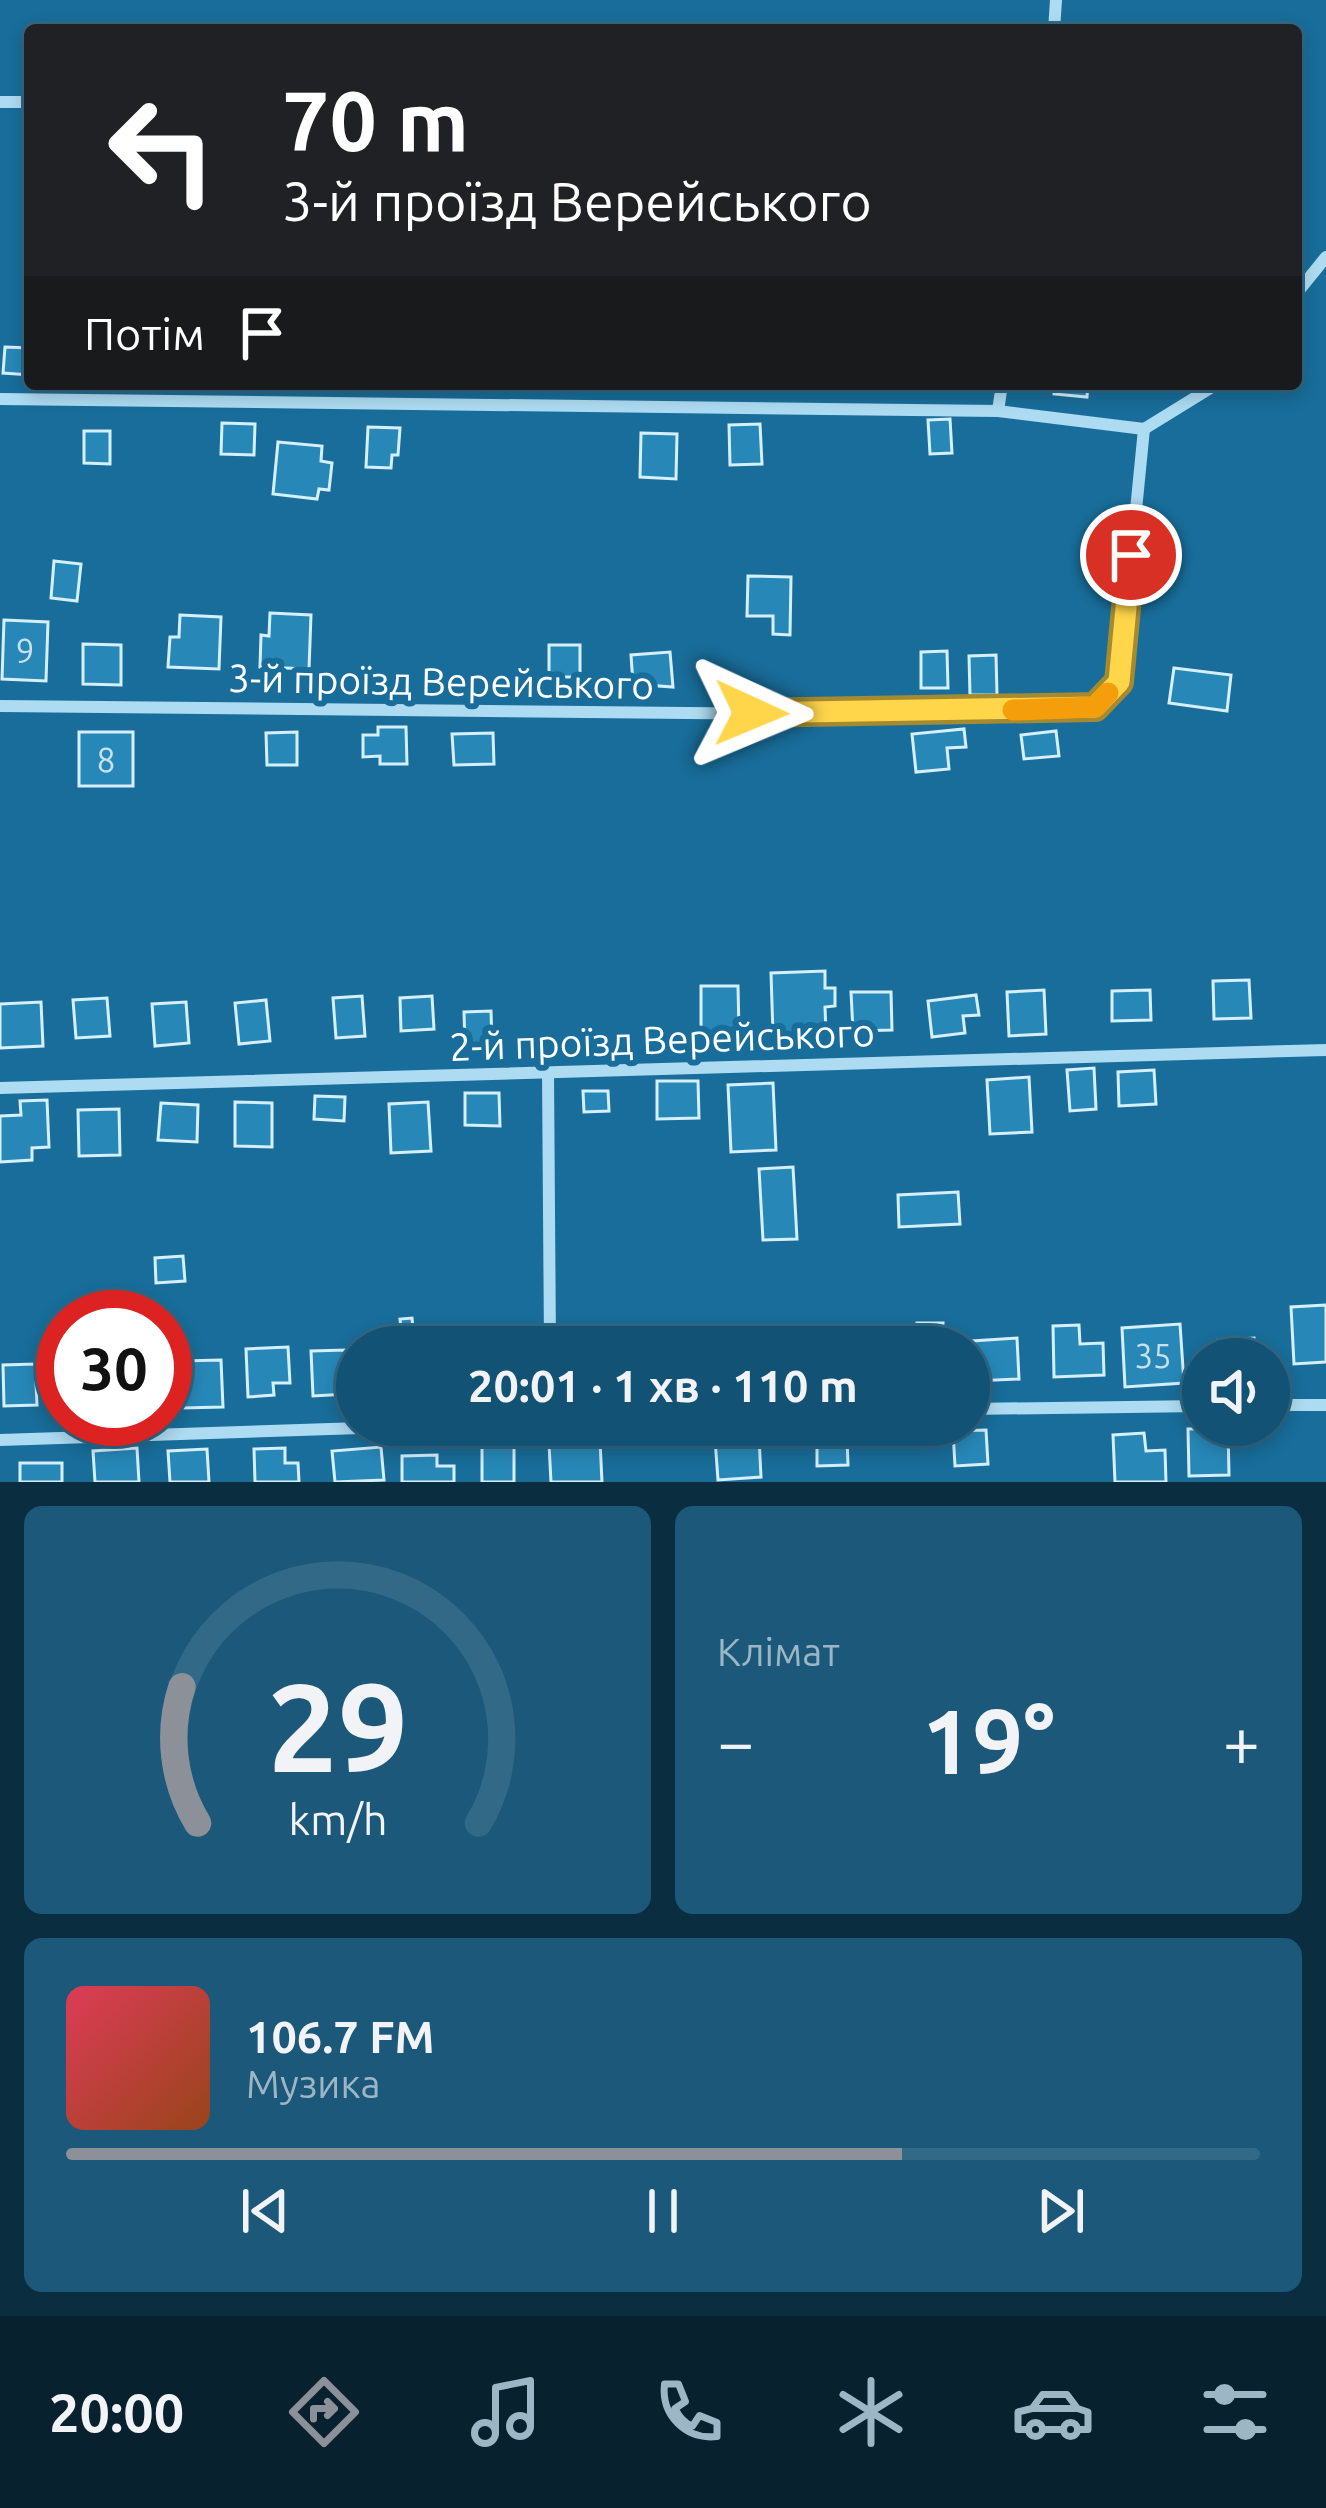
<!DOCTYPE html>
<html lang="uk">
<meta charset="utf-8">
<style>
body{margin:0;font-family:Ubuntu,sans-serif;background:#1b5879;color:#f1f3f6;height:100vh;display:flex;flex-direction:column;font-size:45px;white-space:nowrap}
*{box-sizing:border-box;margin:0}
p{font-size:39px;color:#9cb6c5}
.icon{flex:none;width:66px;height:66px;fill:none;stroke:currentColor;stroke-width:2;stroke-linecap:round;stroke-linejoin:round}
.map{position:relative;height:1482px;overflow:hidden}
.sheet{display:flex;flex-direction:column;gap:24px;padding:24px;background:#0a2d40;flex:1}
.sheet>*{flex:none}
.guide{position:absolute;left:24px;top:24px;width:1278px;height:366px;border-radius:12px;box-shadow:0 6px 18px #0003,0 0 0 3px #316986;background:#202124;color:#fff;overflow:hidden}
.tools{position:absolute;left:1182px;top:1338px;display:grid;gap:24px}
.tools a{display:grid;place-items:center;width:108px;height:108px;border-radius:50%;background:#125274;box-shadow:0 6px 18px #0003,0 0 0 3px #316986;font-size:60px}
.speed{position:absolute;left:36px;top:1290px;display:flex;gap:24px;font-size:60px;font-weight:700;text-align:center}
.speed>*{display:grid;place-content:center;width:156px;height:156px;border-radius:50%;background:#125274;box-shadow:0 6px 18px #0003,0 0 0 3px #316986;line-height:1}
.speed .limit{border:18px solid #d22;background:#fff;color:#111}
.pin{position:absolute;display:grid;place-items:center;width:102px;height:102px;color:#fff;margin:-51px;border:6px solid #fff;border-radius:50%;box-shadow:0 3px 12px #0007}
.me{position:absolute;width:132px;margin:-66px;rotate:91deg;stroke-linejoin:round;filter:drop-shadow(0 0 9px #0008)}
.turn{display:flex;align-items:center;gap:42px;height:252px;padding:0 60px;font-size:54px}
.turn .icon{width:156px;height:156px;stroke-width:2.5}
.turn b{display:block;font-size:84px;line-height:102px}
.then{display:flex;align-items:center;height:114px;padding:0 60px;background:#0003;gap:24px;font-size:45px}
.big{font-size:90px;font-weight:700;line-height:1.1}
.sheet .tile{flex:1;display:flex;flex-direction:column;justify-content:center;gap:18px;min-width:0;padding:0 42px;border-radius:18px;background:#1b5879}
.sheet .dial{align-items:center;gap:0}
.dial svg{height:312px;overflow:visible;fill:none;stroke:#316986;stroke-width:7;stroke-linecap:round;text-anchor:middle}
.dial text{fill:#f1f3f6;stroke:none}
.song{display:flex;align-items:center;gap:36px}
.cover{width:144px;height:144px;border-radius:18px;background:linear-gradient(135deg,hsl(350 70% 55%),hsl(20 70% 35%))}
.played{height:12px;border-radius:6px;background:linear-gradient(90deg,#8c9099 70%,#316986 70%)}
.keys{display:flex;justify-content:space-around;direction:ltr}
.heat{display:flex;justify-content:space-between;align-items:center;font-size:66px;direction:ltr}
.sheet .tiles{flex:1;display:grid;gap:24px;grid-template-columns:1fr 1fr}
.tile:last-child{grid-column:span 2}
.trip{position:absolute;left:336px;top:1326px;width:654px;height:120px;border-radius:60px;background:#125274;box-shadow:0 6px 18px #0003,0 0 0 3px #316986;font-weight:700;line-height:120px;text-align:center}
.dock{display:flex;height:192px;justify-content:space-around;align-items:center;background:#07212e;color:#9cb6c5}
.dock .icon{width:84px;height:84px}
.dock .current{color:#8c9099}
.dock b{font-size:54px;color:#f1f3f6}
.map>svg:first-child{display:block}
.building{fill:#2788b8;stroke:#d5effc;stroke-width:3}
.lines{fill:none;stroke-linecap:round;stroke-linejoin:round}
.street{stroke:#addbf1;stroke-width:12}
.route-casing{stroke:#a68a30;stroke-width:30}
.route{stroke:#ffd54a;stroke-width:21}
.slow{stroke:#f59e0b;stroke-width:21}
.labels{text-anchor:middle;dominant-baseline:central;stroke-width:12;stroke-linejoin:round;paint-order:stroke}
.number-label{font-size:33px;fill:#c9e1ed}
.street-label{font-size:39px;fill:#fff;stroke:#186d9a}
</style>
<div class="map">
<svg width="1326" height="1482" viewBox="0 0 1326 1482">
<rect width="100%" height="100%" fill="#186d9a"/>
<!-- building -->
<g class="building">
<path d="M482,23L515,26V30H482Z"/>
<path d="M5,347L30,348V375L3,373Z"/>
<path d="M911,384H952V390L911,387Z"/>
<path d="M1055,384H1088L1087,397L1054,394Z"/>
<path d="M950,419L952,453L930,454L928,420Z"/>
<path d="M222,423L255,424L254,455L221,454Z"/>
<path d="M760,424L762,464L730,465L729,425Z"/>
<path d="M368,427L400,428L398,455H392L391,468L366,467Z"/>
<path d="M84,431H110V464L84,463Z"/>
<path d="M641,433L677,434L676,479L640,477Z"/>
<path d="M278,442L322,446L321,461L332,463L329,490L319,489L317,499L273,494Z"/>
<path d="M54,561L81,564L77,601L51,598Z"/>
<path d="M748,576L791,577L790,635L773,634V616H747Z"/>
<path d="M270,613L311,615L309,669L260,667L261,635L269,636Z"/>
<path d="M180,615L221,617L219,669L168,667L170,637H179Z"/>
<path d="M4,620L48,622L46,681L2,679Z"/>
<path d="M83,644L121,645V685L83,684Z"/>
<rect x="549" y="645" width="31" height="32"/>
<path d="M947,651L948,688H921V652Z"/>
<path d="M670,652L673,687L633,684L631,655Z"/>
<path d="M996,655L997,695H970L969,656Z"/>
<path d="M1174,668L1231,675L1227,711L1169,703Z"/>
<path d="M378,727H406L407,764H380V756L363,757V735H378Z"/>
<path d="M964,729L966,747L947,748L949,769L916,772L912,734Z"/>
<path d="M1056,731L1059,756L1024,759L1021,735Z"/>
<rect x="79" y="732" width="54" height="54"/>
<path d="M297,732V765H267L266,733Z"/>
<path d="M493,733L494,764L454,765L452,734Z"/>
<path d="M825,971V988H835V1006L825,1007L826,1034L773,1035L771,973Z"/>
<path d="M1249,980L1251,1018L1214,1019L1213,981Z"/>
<path d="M701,986H738L739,1031L701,1032Z"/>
<path d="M1044,990L1046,1034L1009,1036L1007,992Z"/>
<path d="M1150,990L1151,1020L1112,1021V991Z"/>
<path d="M851,992H891L892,1030L853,1031Z"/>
<path d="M976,995L979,1015L963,1016L965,1033L932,1037L928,1001Z"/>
<path d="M362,996L365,1036L336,1038L333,998Z"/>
<path d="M432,996L434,1029L401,1031L400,998Z"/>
<path d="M107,998L110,1036L76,1038L73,1000Z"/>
<path d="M266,1000L270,1041L239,1044L235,1003Z"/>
<path d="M41,1002L43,1046L0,1048V1004Z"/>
<path d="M186,1002L189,1043L155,1046L152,1004Z"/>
<path d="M491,1011L492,1045L465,1046L464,1012Z"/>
<path d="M1094,1068L1096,1109L1070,1111L1067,1070Z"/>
<path d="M1154,1070L1156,1104L1119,1106L1118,1072Z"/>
<path d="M1029,1077L1032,1132L990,1134L987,1080Z"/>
<path d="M657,1081H698L699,1118L657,1119Z"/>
<path d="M773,1083L776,1150L731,1152L728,1085Z"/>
<path d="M583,1091H608L609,1111L584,1112Z"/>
<path d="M465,1093H499L500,1126L465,1125Z"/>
<path d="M315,1096L345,1097L344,1121L314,1119Z"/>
<path d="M47,1100L49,1147L32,1148V1160L0,1162V1116L21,1115L20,1101Z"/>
<path d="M235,1102L272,1103V1147L235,1146Z"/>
<path d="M428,1102L431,1151L391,1153L389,1104Z"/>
<path d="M161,1103L198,1105L197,1142L158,1140Z"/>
<path d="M119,1109L120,1155L79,1156L78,1110Z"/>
<path d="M793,1167L797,1239L763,1240L759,1169Z"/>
<path d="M958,1192L960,1224L899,1227L898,1195Z"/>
<path d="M183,1256L185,1281L156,1283L155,1258Z"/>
<path d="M1326,1305V1362L1294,1364L1291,1307Z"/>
<path d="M412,1318L413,1328L434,1327L435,1347H382V1330L401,1329L400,1319Z"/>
<path d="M917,1323H943L942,1335L954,1336V1347H917Z"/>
<path d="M1180,1324L1184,1383L1125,1387L1122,1328Z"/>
<path d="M1079,1325L1080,1344L1103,1343L1104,1375L1054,1377L1053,1326Z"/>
<path d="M1017,1338L1019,1379L974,1381L972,1341Z"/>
<path d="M1254,1338L1255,1359H1219L1218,1340Z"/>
<path d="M288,1347L290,1383H273L274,1395L248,1397L246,1349Z"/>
<path d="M346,1350L347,1394L313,1396L311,1351Z"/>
<path d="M221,1360L223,1407L182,1408L181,1361Z"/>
<path d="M35,1364L37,1405L4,1406L3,1365Z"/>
<path d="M1228,1428L1229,1475L1189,1476L1188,1429Z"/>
<path d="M986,1430L988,1464L955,1466L953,1431Z"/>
<path d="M1144,1433L1146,1451L1165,1450L1166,1482H1115L1113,1435Z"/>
<path d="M759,1437L761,1477L718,1480L715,1439Z"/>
<path d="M847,1438L848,1465L817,1466V1439Z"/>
<path d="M600,1441L602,1482H551L549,1444Z"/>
<rect x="482" y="1443" width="32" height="39"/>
<path d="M381,1447L384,1480L335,1482L332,1451Z"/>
<path d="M137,1448L139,1482H95L93,1451Z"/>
<path d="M285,1448V1463H298L299,1482H255L254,1449Z"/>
<path d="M207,1449L209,1482H170L168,1451Z"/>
<path d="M437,1455V1466H454V1482H402V1456Z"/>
<rect x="20" y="1463" width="42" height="19"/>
</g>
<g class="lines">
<!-- street -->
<g class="street">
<path d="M1054,30L1056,0"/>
<path d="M0,102H30"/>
<path d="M1296,294L1326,257"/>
<path d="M0,399L998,411L1144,429L1217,384"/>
<path d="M998,411L1002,384"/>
<path d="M0,706L891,715L1095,707L1119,682L1144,429"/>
<path d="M548,1073L550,1347"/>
<path d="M0,1088L1326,1050"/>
<path d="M1269,1405H1326"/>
<path d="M969,1409L1203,1406"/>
<path d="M0,1440L452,1425"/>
</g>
</g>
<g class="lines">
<defs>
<path id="route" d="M751,713L1095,707L1119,682L1131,555"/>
</defs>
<!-- route casing -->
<use href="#route" class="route-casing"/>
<!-- route -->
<use href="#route" class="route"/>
<!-- slow -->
<path class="slow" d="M1013,710L1095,707L1108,693"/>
</g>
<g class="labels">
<!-- number labels -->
<g class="number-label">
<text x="25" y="650">9</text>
<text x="106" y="759">8</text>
<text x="1153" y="1355">35</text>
</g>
<!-- street labels -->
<g class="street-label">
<text transform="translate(441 681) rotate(1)">3-й проїзд Верейського</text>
<text transform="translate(662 1039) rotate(-2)">2-й проїзд Верейського</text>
</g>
</g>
</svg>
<div class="tools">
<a><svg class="icon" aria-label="sound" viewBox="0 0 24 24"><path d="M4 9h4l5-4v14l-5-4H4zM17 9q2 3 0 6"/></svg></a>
</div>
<div class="speed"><div class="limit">30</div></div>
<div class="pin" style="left:1131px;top:555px;background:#d93025"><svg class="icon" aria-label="arrive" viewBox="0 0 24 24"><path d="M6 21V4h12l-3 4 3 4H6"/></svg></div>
<svg class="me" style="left:751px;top:713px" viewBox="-20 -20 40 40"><path d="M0-17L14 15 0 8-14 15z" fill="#ffd54a" stroke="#fff" stroke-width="4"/></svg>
<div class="trip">20:01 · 1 хв · 110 m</div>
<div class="guide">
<div class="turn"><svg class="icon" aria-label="left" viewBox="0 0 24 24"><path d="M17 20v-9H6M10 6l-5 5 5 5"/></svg><div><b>70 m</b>3-й проїзд Верейського</div></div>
<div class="then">Потім<svg class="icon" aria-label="arrive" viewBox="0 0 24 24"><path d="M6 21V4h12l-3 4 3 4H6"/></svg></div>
</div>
</div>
<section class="sheet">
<div class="tiles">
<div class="tile dial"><svg viewBox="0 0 100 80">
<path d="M14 69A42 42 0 1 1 86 69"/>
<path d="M14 69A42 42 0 0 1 10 34" stroke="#8c9099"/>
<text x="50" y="56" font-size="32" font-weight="700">29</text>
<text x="50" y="72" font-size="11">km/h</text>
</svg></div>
<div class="tile"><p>Клімат</p>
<div class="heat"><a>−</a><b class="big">19°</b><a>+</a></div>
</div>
<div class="tile">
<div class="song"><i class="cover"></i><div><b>106.7 FM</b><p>Музика</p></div></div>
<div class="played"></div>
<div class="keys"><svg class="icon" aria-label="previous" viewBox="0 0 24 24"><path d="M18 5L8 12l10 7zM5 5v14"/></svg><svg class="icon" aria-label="pause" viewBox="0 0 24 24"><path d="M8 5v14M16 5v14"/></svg><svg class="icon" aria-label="next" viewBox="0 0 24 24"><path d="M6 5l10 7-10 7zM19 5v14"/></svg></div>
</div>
</div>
</section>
<nav class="dock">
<b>20:00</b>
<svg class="icon current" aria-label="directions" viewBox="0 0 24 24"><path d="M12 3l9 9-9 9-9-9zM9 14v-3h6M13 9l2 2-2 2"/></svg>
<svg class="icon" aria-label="music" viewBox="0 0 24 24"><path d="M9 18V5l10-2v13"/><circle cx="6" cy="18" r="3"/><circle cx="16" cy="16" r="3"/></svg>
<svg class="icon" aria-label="phone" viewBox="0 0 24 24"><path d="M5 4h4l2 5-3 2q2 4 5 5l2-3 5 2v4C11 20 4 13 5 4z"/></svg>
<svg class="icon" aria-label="climate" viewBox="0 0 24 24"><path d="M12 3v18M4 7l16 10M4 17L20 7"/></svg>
<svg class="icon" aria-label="car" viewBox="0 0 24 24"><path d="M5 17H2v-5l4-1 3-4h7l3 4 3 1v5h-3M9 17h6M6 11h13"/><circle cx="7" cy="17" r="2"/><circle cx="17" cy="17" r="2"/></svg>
<svg class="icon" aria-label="filters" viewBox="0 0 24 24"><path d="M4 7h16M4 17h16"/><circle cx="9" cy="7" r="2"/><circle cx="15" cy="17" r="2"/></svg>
</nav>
